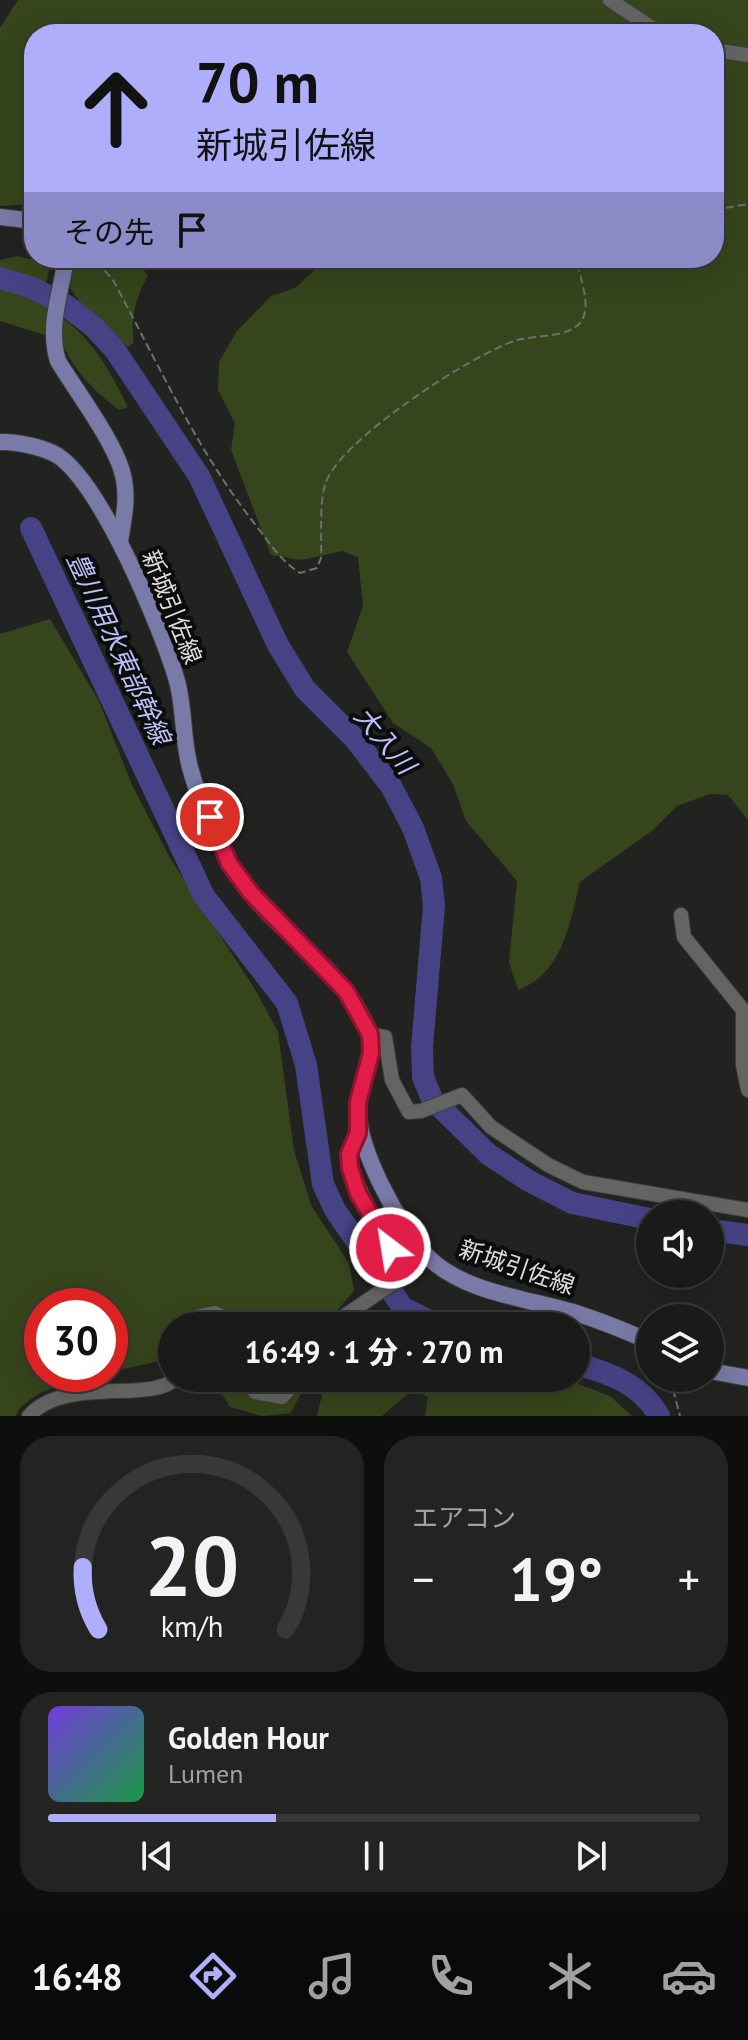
<!DOCTYPE html>
<html lang="ja">
<meta charset="utf-8">
<style>
body{margin:0;font-family:"PT Sans","Noto Sans JP",sans-serif;background:#232321;color:#f1f3f6;height:100vh;display:flex;flex-direction:column;font-size:30px;white-space:nowrap}
*{box-sizing:border-box;margin:0}
p{font-size:26px;color:#9fa1a2}
.icon{flex:none;width:44px;height:44px;fill:none;stroke:currentColor;stroke-width:2;stroke-linecap:round;stroke-linejoin:round}
.map{position:relative;height:1416px;overflow:hidden}
.details{display:flex;flex-direction:column;gap:20px;padding:20px;background:#0e0e0d;flex:1}
.details>*{flex:none}
.guide{position:absolute;left:24px;top:24px;width:700px;height:244px;border-radius:32px;box-shadow:0 8px 32px #0002,0 0 0 2px #383837;background:#aeaefb;color:#111;overflow:hidden}
.controls{position:absolute;left:636px;top:1200px;display:grid;gap:16px}
.controls a{display:grid;place-items:center;width:88px;height:88px;border-radius:50%;background:#1a1a18;box-shadow:0 8px 32px #0002,0 0 0 2px #383837;font-size:40px}
.speed{position:absolute;left:24px;top:1288px;display:flex;gap:16px;font-size:40px;font-weight:700;text-align:center}
.speed>*{display:grid;place-content:center;width:104px;height:104px;border-radius:50%;background:#1a1a18;box-shadow:0 8px 32px #0002,0 0 0 2px #383837;line-height:1}
.speed .limit{border:12px solid #d22;background:#fff;color:#111}
.pin{position:absolute;display:grid;place-items:center;width:68px;height:68px;color:#fff;margin:-34px;border:4px solid #fff;border-radius:50%;box-shadow:0 2px 8px #0007}
.me{position:absolute;width:88px;margin:-44px;rotate:329deg;stroke-linejoin:round;filter:drop-shadow(0 0 6px #0008)}
.turn{display:flex;align-items:center;gap:28px;height:168px;padding:0 40px;font-size:36px}
.turn .icon{width:104px;height:104px;stroke-width:2.5}
.turn b{display:block;font-size:56px;line-height:68px}
.then{display:flex;align-items:center;height:76px;padding:0 40px;background:#0003;gap:16px;font-size:30px}
.big{font-size:60px;font-weight:800;line-height:1.1}
.details .card{flex:1;display:flex;flex-direction:column;justify-content:center;gap:12px;min-width:0;padding:0 28px;border-radius:32px;background:#232321}
.details .dial{align-items:center;gap:0}
.dial svg{height:208px;overflow:visible;fill:none;stroke:#383837;stroke-width:7;stroke-linecap:round;text-anchor:middle}
.dial text{fill:#f1f3f6;stroke:none}
.song{display:flex;align-items:center;gap:24px}
.cover{width:96px;height:96px;border-radius:12px;background:linear-gradient(135deg,hsl(260 70% 55%),hsl(140 70% 35%))}
.played{height:8px;border-radius:4px;background:linear-gradient(90deg,#aeaefb 35%,#383837 35%)}
.keys{display:flex;justify-content:space-around;direction:ltr}
.heat{display:flex;justify-content:space-between;align-items:center;font-size:44px;direction:ltr}
.details .tiles{flex:1;display:grid;gap:20px;grid-template-columns:1fr 1fr}
.card:last-child{grid-column:span 2}
.trip{position:absolute;left:158px;top:1312px;width:432px;height:80px;border-radius:40px;background:#1a1a18;box-shadow:0 8px 32px #0002,0 0 0 2px #383837;font-weight:800;line-height:80px;text-align:center}
.menu{display:flex;height:128px;justify-content:space-around;align-items:center;background:#0a0a0a;color:#9fa1a2}
.menu .icon{width:56px;height:56px}
.menu .on{color:#aeaefb}
.menu b{font-size:36px;color:#f1f3f6}
.map>svg:first-child{display:block}
.green{fill:#36451b;fill-rule:evenodd}
.lines{fill:none;stroke-linecap:round;stroke-linejoin:round}
.river{stroke:#464285;stroke-width:22}
.minor-casing{stroke:#3d3e3c;stroke-width:16}
.major-casing{stroke:#3d3e3c;stroke-width:18}
.path{stroke:#6f6f6d;stroke-width:2;stroke-dasharray:8 4;stroke-linecap:butt}
.minor{stroke:#646562;stroke-width:14}
.major{stroke:#7a7aa8;stroke-width:16}
.route-casing{stroke:#92132f;stroke-width:20}
.route{stroke:#e11d48;stroke-width:14}
.labels{text-anchor:middle;dominant-baseline:central;stroke-width:8;stroke-linejoin:round;paint-order:stroke}
.street-label{font-size:24px;fill:#dddddc;stroke:#0b0c0b}
.water-label{font-size:26px;font-style:italic;fill:#bdbffa;stroke:#0b0c0b}
</style>
<div class="map">
<svg width="748" height="1416" viewBox="0 0 748 1416">
<rect width="100%" height="100%" fill="#222220"/>
<!-- green -->
<g class="green">
<path d="M18,0H748V820L728,795L710,794L677,806L653,830L580,882C570,924 562,974 518,990L509,962L517,881L466,821L453,784L431,748L393,723L347,652L363,606L358,557L342,551L301,560L271,555L231,450L235,424L218,390L219,362L237,331L271,296L295,288L321,264V258H714V34H34V204L0,206V28Z"/>
<path d="M17,256L50,264L42,305C86,328 107,364 128,407L119,410C93,390 74,371 61,340L0,321V260Z"/>
<path d="M70,258H134L148,275C136,298 130,316 134,342L128,347L83,307L70,288Z"/>
<path d="M50,619L99,701L132,785L170,858L256,991L278,1032L294,1151L312,1207L349,1263L354,1291L323,1326H172V1350L165,1359C129,1371 30,1380 16,1416H0V634ZM42,1306H110V1374H42Z"/>
<path d="M212,1378H294L300,1395L291,1413L262,1416L230,1407Z"/>
<path d="M326,1378H563L610,1396L632,1416H425L428,1397L412,1390L382,1416H317Z"/>
</g>
<g class="lines">
<!-- river -->
<g class="river">
<path d="M0,278L33,288L67,306L95,328L115,350L199,476L278,645L305,689L355,739L391,786L413,828L431,878L434,906L422,1047L423,1077L432,1099L488,1154L529,1181L572,1203L650,1219"/>
<path d="M31,528L204,896L287,1003L306,1065L323,1184L335,1210L403,1308L440,1326"/>
<path d="M710,1230L748,1235"/>
<path d="M576,1364C610,1373 641,1384 659,1416"/>
</g>
<defs>
<g id="minor">
<path d="M610,0L661,34"/>
<path d="M714,50L748,55"/>
<path d="M681,915L684,937L743,1010V1065L748,1090"/>
<path d="M370,1034L385,1037L392,1080L409,1112L421,1111L462,1095L491,1127L548,1165L583,1182L748,1210"/>
<path d="M196,1326L200,1316L215,1313L237,1326"/>
<path d="M336,1326L343,1317L399,1279L400,1261L381,1235L350,1168L349,1154L358,1133"/>
<path d="M247,1378L255,1392L282,1397L298,1378"/>
<path d="M29,1416C65,1375 153,1404 176,1378"/>
</g>
<g id="major">
<path d="M0,217L34,221"/>
<path d="M66,258C61,293 47,327 58,361C76,391 119,447 124,480C128,501 123,521 120,542"/>
<path d="M0,442C15,441 40,447 53,453C98,474 163,632 177,681C185,710 182,742 191,771C199,801 215,834 229,861C262,927 339,959 368,1029C377,1053 362,1077 359,1100C352,1142 400,1228 429,1258C465,1293 530,1299 576,1313C601,1321 626,1331 650,1342"/>
<path d="M710,1371L748,1378"/>
</g>
</defs>
<!-- minor casing -->
<use href="#minor" class="minor-casing"/>
<!-- major casing -->
<use href="#major" class="major-casing"/>
<!-- path -->
<g class="path">
<path d="M714,210L748,204"/>
<path d="M85,258L99,264L113,280C159,365 198,453 258,528C271,545 282,562 300,573L317,568L321,558C322,535 319,507 325,485C336,442 474,353 517,340C535,335 567,338 580,323C593,307 579,277 577,258"/>
<path d="M670,1378L680,1416"/>
</g>
<!-- minor -->
<use href="#minor" class="minor"/>
<!-- major -->
<use href="#major" class="major"/>
</g>
<g class="lines">
<defs>
<path id="route" d="M210,817L229,863L251,893L346,991L370,1034L371,1053L358,1102V1133L349,1154L350,1168L358,1193L390,1248"/>
</defs>
<!-- route casing -->
<use href="#route" class="route-casing"/>
<!-- route -->
<use href="#route" class="route"/>
</g>
<g class="labels">
<!-- street labels -->
<g class="street-label">
<text transform="translate(172 607) rotate(68)">新城引佐線</text>
<text transform="translate(517 1267) rotate(19)">新城引佐線</text>
</g>
<!-- water labels -->
<g class="water-label">
<text transform="translate(119 648) rotate(65)">豊川用水東部幹線</text>
<text transform="translate(385 740) rotate(50)">大入川</text>
</g>
</g>
</svg>
<div class="controls">
<a><svg class="icon" aria-label="sound" viewBox="0 0 24 24"><path d="M4 9h4l5-4v14l-5-4H4zM17 9q2 3 0 6"/></svg></a>
<a><svg class="icon" aria-label="layers" viewBox="0 0 24 24"><path d="M12 4l9 5-9 5-9-5zM3 14l9 5 9-5"/></svg></a>
</div>
<div class="speed"><div class="limit">30</div></div>
<div class="pin" style="left:210px;top:817px;background:#d93025"><svg class="icon" aria-label="arrive" viewBox="0 0 24 24"><path d="M6 21V4h12l-3 4 3 4H6"/></svg></div>
<svg class="me" style="left:390px;top:1248px" viewBox="-20 -20 40 40"><circle r="17" fill="#e11d48" stroke="#fff" stroke-width="3"/><path d="M0-11L8 9 0 5-8 9z" fill="#fff"/></svg>
<div class="trip">16:49 · 1 分 · 270 m</div>
<div class="guide">
<div class="turn"><svg class="icon" aria-label="ahead" viewBox="0 0 24 24"><path d="M12 20V5M6 11l6-6 6 6"/></svg><div><b>70 m</b>新城引佐線</div></div>
<div class="then">その先<svg class="icon" aria-label="arrive" viewBox="0 0 24 24"><path d="M6 21V4h12l-3 4 3 4H6"/></svg></div>
</div>
</div>
<section class="details">
<div class="tiles">
<div class="card dial"><svg viewBox="0 0 100 80">
<path d="M14 69A42 42 0 1 1 86 69"/>
<path d="M14 69A42 42 0 0 1 8 45" stroke="#aeaefb"/>
<text x="50" y="56" font-size="32" font-weight="700">20</text>
<text x="50" y="72" font-size="11">km/h</text>
</svg></div>
<div class="card"><p>エアコン</p>
<div class="heat"><a>−</a><b class="big">19°</b><a>+</a></div>
</div>
<div class="card">
<div class="song"><i class="cover"></i><div><b>Golden Hour</b><p>Lumen</p></div></div>
<div class="played"></div>
<div class="keys"><svg class="icon" aria-label="previous" viewBox="0 0 24 24"><path d="M18 5L8 12l10 7zM5 5v14"/></svg><svg class="icon" aria-label="pause" viewBox="0 0 24 24"><path d="M8 5v14M16 5v14"/></svg><svg class="icon" aria-label="next" viewBox="0 0 24 24"><path d="M6 5l10 7-10 7zM19 5v14"/></svg></div>
</div>
</div>
</section>
<nav class="menu">
<b>16:48</b>
<svg class="icon on" aria-label="directions" viewBox="0 0 24 24"><path d="M12 3l9 9-9 9-9-9zM9 14v-3h6M13 9l2 2-2 2"/></svg>
<svg class="icon" aria-label="music" viewBox="0 0 24 24"><path d="M9 18V5l10-2v13"/><circle cx="6" cy="18" r="3"/><circle cx="16" cy="16" r="3"/></svg>
<svg class="icon" aria-label="phone" viewBox="0 0 24 24"><path d="M5 4h4l2 5-3 2q2 4 5 5l2-3 5 2v4C11 20 4 13 5 4z"/></svg>
<svg class="icon" aria-label="climate" viewBox="0 0 24 24"><path d="M12 3v18M4 7l16 10M4 17L20 7"/></svg>
<svg class="icon" aria-label="car" viewBox="0 0 24 24"><path d="M5 17H2v-5l4-1 3-4h7l3 4 3 1v5h-3M9 17h6M6 11h13"/><circle cx="7" cy="17" r="2"/><circle cx="17" cy="17" r="2"/></svg>
</nav>
